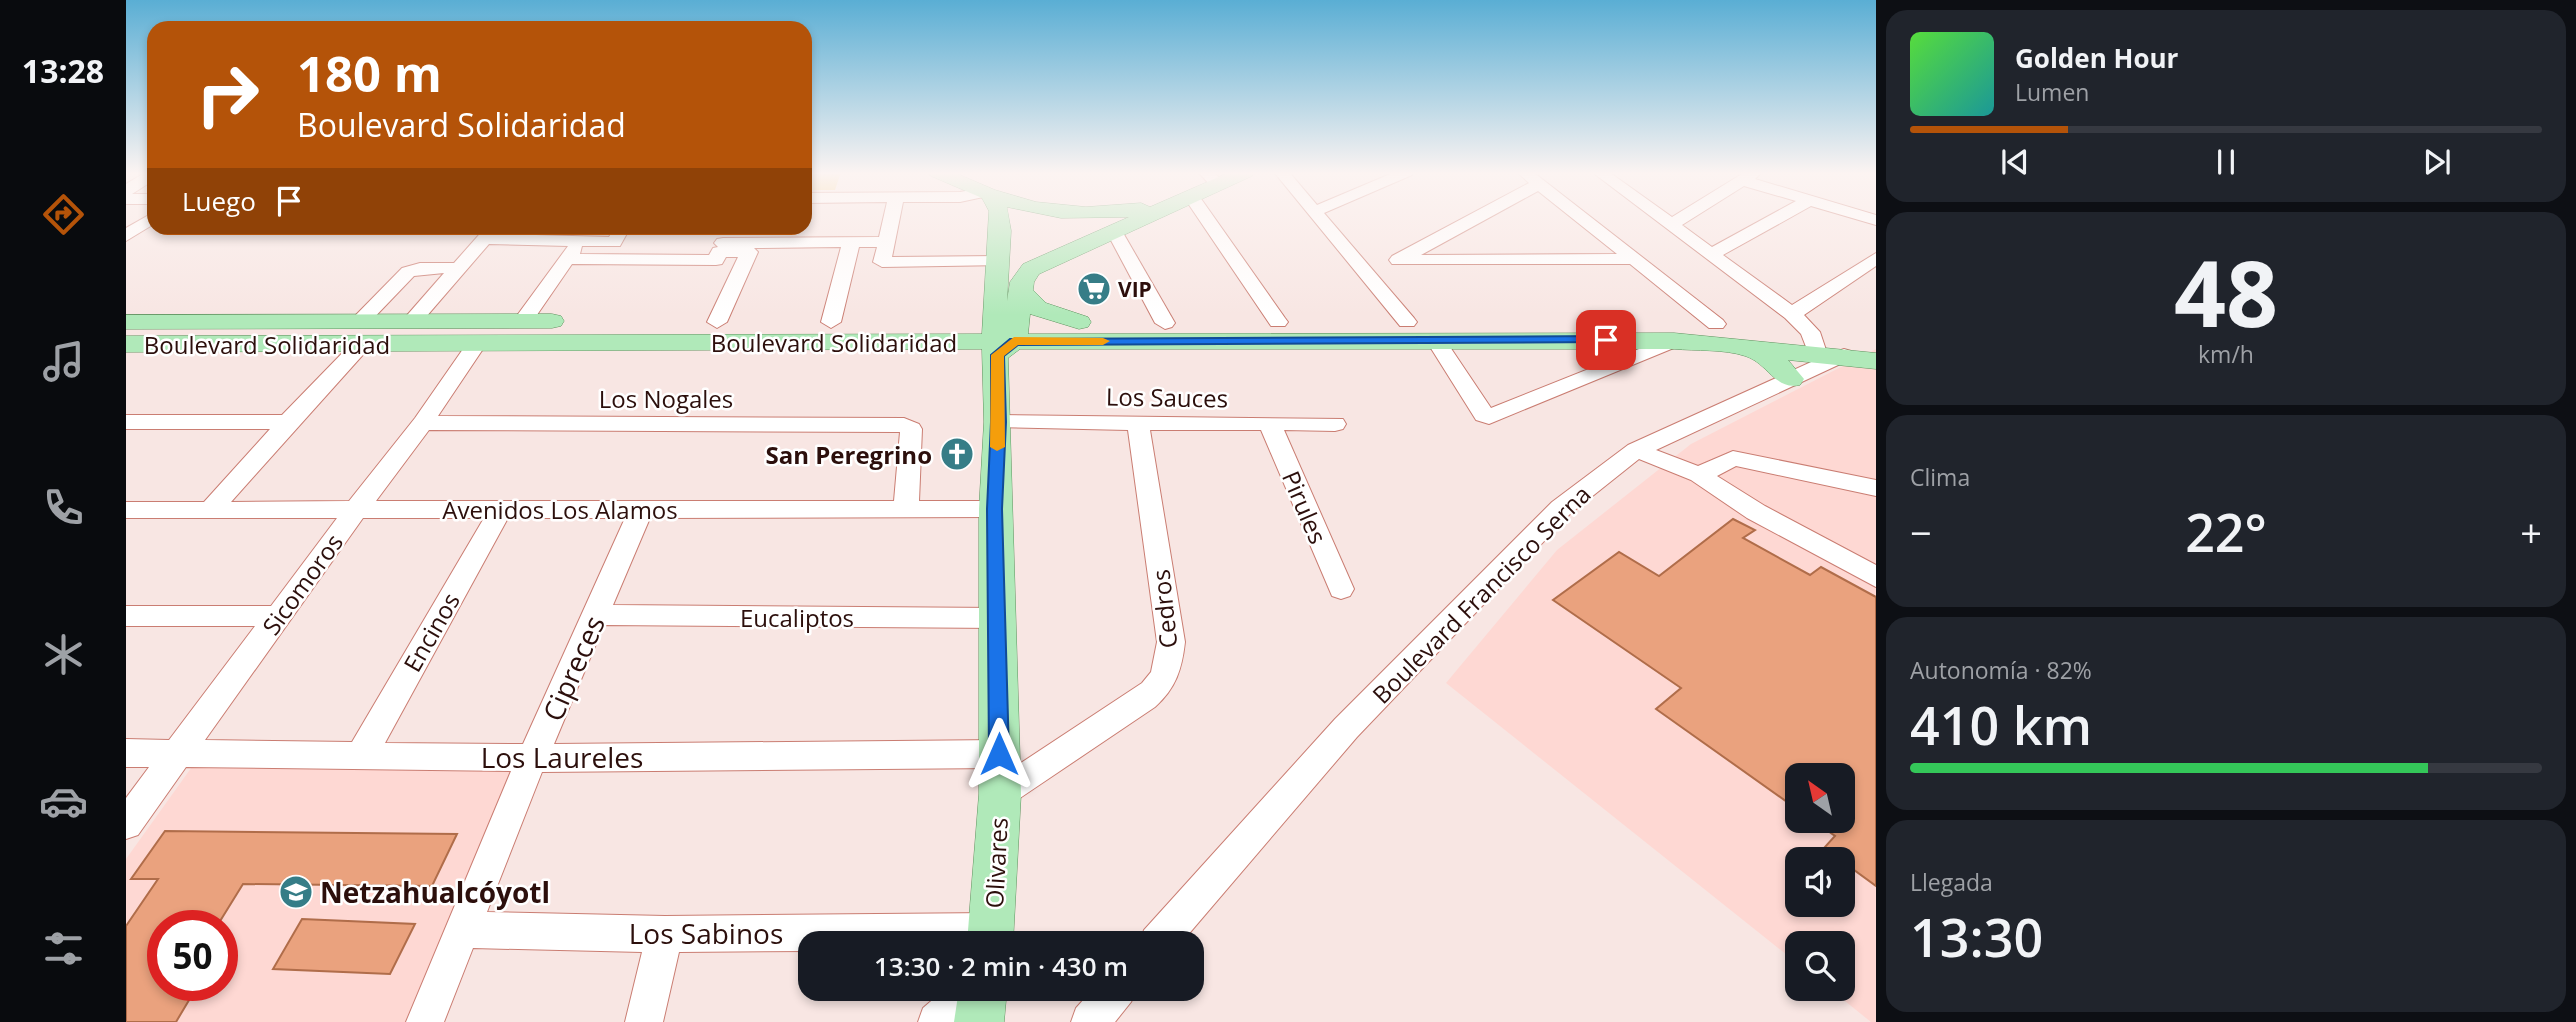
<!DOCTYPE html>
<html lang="es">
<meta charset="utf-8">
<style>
body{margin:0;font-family:"Open Sans",sans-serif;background:#20242c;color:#f1f3f6;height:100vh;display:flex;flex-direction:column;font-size:26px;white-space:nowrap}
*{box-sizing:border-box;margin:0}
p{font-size:23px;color:#9ea1a6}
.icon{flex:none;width:38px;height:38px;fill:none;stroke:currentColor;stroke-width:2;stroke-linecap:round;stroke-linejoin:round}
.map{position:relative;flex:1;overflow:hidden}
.details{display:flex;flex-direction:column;gap:10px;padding:10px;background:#0d0f14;width:700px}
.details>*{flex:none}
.guide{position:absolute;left:21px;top:21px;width:665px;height:214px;border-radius:21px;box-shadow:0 4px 10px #0003;background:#b45309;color:#fff;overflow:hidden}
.needle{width:46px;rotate:326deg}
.buttons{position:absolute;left:1659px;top:763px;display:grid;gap:14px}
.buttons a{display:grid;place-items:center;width:70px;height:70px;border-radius:14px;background:#171b24;box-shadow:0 4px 10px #0003;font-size:35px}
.speed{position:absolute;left:21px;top:910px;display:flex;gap:14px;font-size:35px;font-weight:700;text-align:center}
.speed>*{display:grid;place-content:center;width:91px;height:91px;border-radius:50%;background:#171b24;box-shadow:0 4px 10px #0003;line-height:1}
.speed .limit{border:10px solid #d22;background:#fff;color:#111}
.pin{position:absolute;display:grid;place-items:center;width:60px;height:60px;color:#fff;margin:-30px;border-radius:14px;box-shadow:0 4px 10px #0006}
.me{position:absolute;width:77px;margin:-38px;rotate:0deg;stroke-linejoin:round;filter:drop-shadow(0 0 5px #0008)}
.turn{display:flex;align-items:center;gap:24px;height:147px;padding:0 35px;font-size:32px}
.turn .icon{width:91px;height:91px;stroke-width:2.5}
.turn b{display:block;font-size:49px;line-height:60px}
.then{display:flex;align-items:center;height:66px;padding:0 35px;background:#0003;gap:14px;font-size:26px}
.big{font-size:52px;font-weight:600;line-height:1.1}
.details .widget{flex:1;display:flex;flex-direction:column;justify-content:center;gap:10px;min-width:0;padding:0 24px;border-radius:21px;background:#20242c}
.details .dial{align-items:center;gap:0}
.dial b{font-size:91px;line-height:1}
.song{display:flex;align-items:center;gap:21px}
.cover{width:84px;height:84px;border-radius:10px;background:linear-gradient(135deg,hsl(110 70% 55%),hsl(180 70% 35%))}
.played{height:7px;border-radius:4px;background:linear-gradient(90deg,#b45309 25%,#363941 25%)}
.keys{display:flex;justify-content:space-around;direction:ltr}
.heat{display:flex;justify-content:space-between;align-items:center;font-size:38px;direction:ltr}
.charge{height:10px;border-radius:5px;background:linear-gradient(90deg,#34c759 82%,#363941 0)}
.trip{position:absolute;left:672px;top:931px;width:406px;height:70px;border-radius:21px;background:#171b24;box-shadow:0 4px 10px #0003;font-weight:600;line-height:70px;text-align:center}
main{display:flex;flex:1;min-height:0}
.menu{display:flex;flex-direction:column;width:126px;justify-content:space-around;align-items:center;background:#090b0e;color:#9ea1a6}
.menu .icon{width:49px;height:49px}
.menu .selected{color:#b45309}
.menu b{font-size:32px;color:#f1f3f6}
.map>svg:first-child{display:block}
.built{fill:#fed8d3;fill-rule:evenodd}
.green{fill:#f1cc71}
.building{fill:#eaa27e;stroke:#b06d4a;stroke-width:2}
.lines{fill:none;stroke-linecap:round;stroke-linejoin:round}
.minor-casing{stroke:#ca7d72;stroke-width:2}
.major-casing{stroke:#5f935f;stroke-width:1}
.minor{fill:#fff;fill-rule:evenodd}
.major{fill:#b0e9b9;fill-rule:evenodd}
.route{fill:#1a73e8;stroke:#114b97;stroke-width:2}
.slow{fill:#f59e0b}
.labels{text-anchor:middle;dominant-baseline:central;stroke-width:5;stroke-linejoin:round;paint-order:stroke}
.far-poi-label{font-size:21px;font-weight:bold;fill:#2c0f0c;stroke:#fff;text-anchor:start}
.street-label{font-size:24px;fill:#2c0f0c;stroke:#fff}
.poi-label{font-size:24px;font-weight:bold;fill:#2c0f0c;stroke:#fff;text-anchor:end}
.near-street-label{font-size:28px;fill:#2c0f0c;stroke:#fff}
.near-poi-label{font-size:28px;font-weight:bold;fill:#2c0f0c;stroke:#fff;text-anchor:start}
</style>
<main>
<nav class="menu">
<b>13:28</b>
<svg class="icon selected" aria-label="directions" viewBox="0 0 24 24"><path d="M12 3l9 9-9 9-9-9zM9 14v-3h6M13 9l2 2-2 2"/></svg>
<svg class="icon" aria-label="music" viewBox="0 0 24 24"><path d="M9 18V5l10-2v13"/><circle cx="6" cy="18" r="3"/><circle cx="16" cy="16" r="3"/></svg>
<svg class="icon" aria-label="phone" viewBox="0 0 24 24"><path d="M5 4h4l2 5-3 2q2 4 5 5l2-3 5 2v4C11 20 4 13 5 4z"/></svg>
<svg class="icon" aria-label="climate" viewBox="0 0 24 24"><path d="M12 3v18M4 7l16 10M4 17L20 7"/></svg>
<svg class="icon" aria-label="car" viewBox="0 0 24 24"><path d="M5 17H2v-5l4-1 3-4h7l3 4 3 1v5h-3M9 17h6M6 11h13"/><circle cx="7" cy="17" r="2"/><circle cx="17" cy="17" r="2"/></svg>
<svg class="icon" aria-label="filters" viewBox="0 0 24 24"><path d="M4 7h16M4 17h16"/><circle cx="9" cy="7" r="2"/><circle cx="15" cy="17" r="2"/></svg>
</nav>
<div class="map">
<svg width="1750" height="1022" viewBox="0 0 1750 1022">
<rect width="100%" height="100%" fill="#f8e6e3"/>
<!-- built -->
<g class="built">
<path d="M1750,349V1022H1745L1704,989H1717V943H1671V963L1320,683L1431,550L1565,444ZM1671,775H1717V821H1671ZM1671,859H1717V905H1671Z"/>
<path d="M68,764L396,765L283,1022H0V859ZM37,926H96V985H37Z"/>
</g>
<!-- green -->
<path class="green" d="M679,172H715L709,190H679Z"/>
<!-- building -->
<g class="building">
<path d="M1607,519L1629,530L1617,538L1684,575L1695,567L1750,597V886L1698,848L1709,836L1688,821H1717V775H1671V809L1530,709L1555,688L1427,600L1493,552L1533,576Z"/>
<path d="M39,831L331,834L306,886L117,884L91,926H37V985H72L50,1022H0V926L32,879H5Z"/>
<path d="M176,919L289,924L264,974L147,969Z"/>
</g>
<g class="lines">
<defs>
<g id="minor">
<path d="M20,172H28V180L6,194H28V204H0V184Z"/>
<path d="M1072,172H1088L1099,184L1096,187H1086Z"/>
<path d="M1148,172H1163L1191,205L1269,172H1288L1286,175L1198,213L1288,318L1291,322L1288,326H1274Z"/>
<path d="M1391,172H1407L1597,320L1600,324L1597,328H1583L1504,264H1266L1263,260L1266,256L1403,183ZM1412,191L1491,254L1295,255Z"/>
<path d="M1466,172H1483L1546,217L1619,172H1636L1629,179L1750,215V225L1685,206L1597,255L1666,305L1750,253V266L1678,315L1694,332L1701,353L1699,356L1718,349L1725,351L1728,355L1725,359L1530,450L1572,466L1607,451L1750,480V496L1610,466L1591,476L1639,506L1750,565V587L1621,518L1565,480L1513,459L1444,514L1231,737L1055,943H1013L1018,930L1209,719L1426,502L1502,445L1694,358L1684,357L1675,334L1659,318ZM1618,186L1670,201L1586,247L1556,225Z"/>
<path d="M856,188L864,193L862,196L834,202H777L766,257L873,256L879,257L882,261L879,265L756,267L747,262L751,247H733L715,322L705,328L695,322L715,247L628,248L632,252L601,322L591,328L581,322L612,257H600L596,264L590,265L446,264L404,325L397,327L387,321L442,246L363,244L293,325H279L276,321L318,273L288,276L240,326H226L223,322L276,268L294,263H328L359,228H376L372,234L483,237L488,228H504L494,246H456L454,254L583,255L587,248L592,247L588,243L591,239L597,238L753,237L761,202L679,203V193L834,192Z"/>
<path d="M1065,191L1071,193L1159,318L1162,322L1159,326H1145L1057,196Z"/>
<path d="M28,212V224L0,241V228Z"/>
<path d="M988,226L996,231L1049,323L1046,327L1039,329L1029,323L980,231Z"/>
<path d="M1548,335L1555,337L1558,341L1555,345L1363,424L1350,420L1301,342L1304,338H1318L1365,408Z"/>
<path d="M351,337L358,339L361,343L312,416L778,418L793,424L796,429L793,501H869L878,503L881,509L878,515L869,517L524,518L487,605L873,608L883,611L887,618L883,625L873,628L478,625L428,744L873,740L884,744L889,754L884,764L873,768L416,772L361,912L539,916L866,913L879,918L884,931L879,943H684V951L553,952L537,1022H499L516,952L347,948L318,1022H280L385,771L60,767L12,835L0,839V798L23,767H0V739L43,740L129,626H0V606H145L211,518H0V502H78L144,429H0V415H156L229,340H243L246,344L243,348L105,502L223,501L289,418L344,339ZM303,430L774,432L768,501H250ZM237,518H358L226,742L79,740ZM382,518H499L397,744L259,743Z"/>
<path d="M872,415L1217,419L1220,424L1217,429L1209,431L1158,430L1228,589L1224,596L1215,599L1206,596L1135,430H1024L1059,642C1056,669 1050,688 1029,707L885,804L874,809L863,804L858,794L863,784L1016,683L1025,672L1031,642L1002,430L864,427L861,422L864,417Z"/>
<path d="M819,989H866L860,1002L839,1022H792L797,1008Z"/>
<path d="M967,989H1011L1005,1002L989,1022H945L950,1008Z"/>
</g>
<g id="major">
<path d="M802,172H827L869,190L910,202L960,207L1015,203L1024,207L1104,172H1129L1126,176L913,274L908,282L907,290L920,303L962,317L965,322L962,327L953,329L904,314L902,334L1548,333L1750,353V369L1662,360L1678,379L1674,385C1649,391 1642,363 1619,356C1598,349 1570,351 1548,349H894L882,358L895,794L887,943H841L853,794V509L858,422L856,349L0,352V336L856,334L863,211L856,198L805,176ZM881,207L935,218L1003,217L897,264L884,282L881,301L885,231Z"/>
<path d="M426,314L435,316L438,321L435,326L426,328L0,329V315Z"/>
<path d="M833,989H881L878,1022H828Z"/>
</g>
</defs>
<!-- minor casing -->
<use href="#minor" class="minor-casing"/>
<!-- major casing -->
<use href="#major" class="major-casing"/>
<!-- minor -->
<use href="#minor" class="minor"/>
<!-- major -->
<use href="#major" class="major"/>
</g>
<!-- sky -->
<linearGradient id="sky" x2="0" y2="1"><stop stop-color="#5aaed4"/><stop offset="0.55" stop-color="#fcf4f2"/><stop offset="1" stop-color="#fcf4f2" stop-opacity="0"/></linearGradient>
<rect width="1750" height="315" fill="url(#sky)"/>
<!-- route -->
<path class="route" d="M1480,336L1485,337V342L892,345L878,356L880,422L876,509L883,754L880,760L873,763L866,760L863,754L861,509L865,422V355L884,339Z"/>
<!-- slow -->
<path class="slow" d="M888,337L977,338L984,341L977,345H892L878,356L879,447L871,451L864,447L865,355Z"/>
<!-- icons -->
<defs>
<symbol id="supermarket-disc" viewBox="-11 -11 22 22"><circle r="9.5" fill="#367d87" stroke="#fff"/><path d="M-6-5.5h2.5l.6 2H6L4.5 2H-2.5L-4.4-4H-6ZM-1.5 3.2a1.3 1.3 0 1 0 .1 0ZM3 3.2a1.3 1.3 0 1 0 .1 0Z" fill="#fff"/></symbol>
<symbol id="church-disc" viewBox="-11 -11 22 22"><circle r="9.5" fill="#367d87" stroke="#fff"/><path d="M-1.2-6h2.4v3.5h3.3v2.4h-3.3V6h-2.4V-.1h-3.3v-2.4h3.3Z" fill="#fff"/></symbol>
<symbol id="school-disc" viewBox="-11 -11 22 22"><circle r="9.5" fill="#367d87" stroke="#fff"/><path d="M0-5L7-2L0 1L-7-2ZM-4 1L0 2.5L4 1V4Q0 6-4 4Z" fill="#fff"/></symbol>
</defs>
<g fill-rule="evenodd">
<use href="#supermarket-disc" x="949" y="270" width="38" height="38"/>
<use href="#church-disc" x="812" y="435" width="38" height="38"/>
<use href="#school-disc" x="151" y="873" width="38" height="38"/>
</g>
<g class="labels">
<!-- far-poi labels -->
<g class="far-poi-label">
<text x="992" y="289">VIP</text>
</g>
<!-- street labels -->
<g class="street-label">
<text x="708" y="342">Boulevard Solidaridad</text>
<text x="141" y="344">Boulevard Solidaridad</text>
<text transform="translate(1041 397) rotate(1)">Los Sauces</text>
<text x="540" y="398">Los Nogales</text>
<text transform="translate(1179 507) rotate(67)">Pirules</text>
<text x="434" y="509">Avenidos Los Alamos</text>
<text transform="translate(176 584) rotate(-54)">Sicomoros</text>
<text transform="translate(1355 594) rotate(-45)">Boulevard Francisco Serna</text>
<text transform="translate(1038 609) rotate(-96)">Cedros</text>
<text x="671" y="617">Eucaliptos</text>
<text transform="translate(305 632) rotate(-60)">Encinos</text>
<text transform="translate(870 863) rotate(-87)">Olivares</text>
</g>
<!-- poi labels -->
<g class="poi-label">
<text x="806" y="454">San Peregrino</text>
</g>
<!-- near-street labels -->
<g class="near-street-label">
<text transform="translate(447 668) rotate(-66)">Cipreces</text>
<text x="436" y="757">Los Laureles</text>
<text x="580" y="933">Los Sabinos</text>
</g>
<!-- near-poi labels -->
<g class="near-poi-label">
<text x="194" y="892">Netzahualcóyotl</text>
</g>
</g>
</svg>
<div class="buttons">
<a><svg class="needle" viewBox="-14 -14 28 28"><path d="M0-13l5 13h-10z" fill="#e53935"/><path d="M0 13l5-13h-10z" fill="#9ea1a6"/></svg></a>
<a><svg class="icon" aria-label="sound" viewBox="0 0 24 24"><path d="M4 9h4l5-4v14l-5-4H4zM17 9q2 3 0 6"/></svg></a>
<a><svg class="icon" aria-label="search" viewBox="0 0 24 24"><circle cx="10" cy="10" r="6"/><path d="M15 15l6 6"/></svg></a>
</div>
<div class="speed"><div class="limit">50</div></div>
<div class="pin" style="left:1480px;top:340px;background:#d93025"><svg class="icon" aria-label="arrive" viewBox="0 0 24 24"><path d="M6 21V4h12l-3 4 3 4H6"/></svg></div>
<svg class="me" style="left:873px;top:754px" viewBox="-20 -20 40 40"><path d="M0-17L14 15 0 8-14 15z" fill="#1a73e8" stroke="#fff" stroke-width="4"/></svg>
<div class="trip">13:30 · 2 min · 430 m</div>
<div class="guide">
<div class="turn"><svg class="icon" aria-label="right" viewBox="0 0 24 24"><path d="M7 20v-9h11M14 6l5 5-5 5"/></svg><div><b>180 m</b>Boulevard Solidaridad</div></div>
<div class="then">Luego<svg class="icon" aria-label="arrive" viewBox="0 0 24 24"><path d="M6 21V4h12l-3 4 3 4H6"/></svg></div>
</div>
</div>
<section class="details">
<div class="widget">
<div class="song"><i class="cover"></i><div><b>Golden Hour</b><p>Lumen</p></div></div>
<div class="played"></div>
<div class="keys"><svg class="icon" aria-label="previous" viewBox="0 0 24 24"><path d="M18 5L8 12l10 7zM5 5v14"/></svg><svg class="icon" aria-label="pause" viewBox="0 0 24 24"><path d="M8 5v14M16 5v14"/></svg><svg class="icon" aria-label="next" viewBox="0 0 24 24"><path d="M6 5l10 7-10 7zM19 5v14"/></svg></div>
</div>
<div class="widget dial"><b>48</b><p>km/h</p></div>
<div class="widget"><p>Clima</p>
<div class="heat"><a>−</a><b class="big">22°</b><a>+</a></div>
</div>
<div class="widget"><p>Autonomía · 82%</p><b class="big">410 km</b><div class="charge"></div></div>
<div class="widget"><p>Llegada</p><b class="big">13:30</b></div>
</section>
</main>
